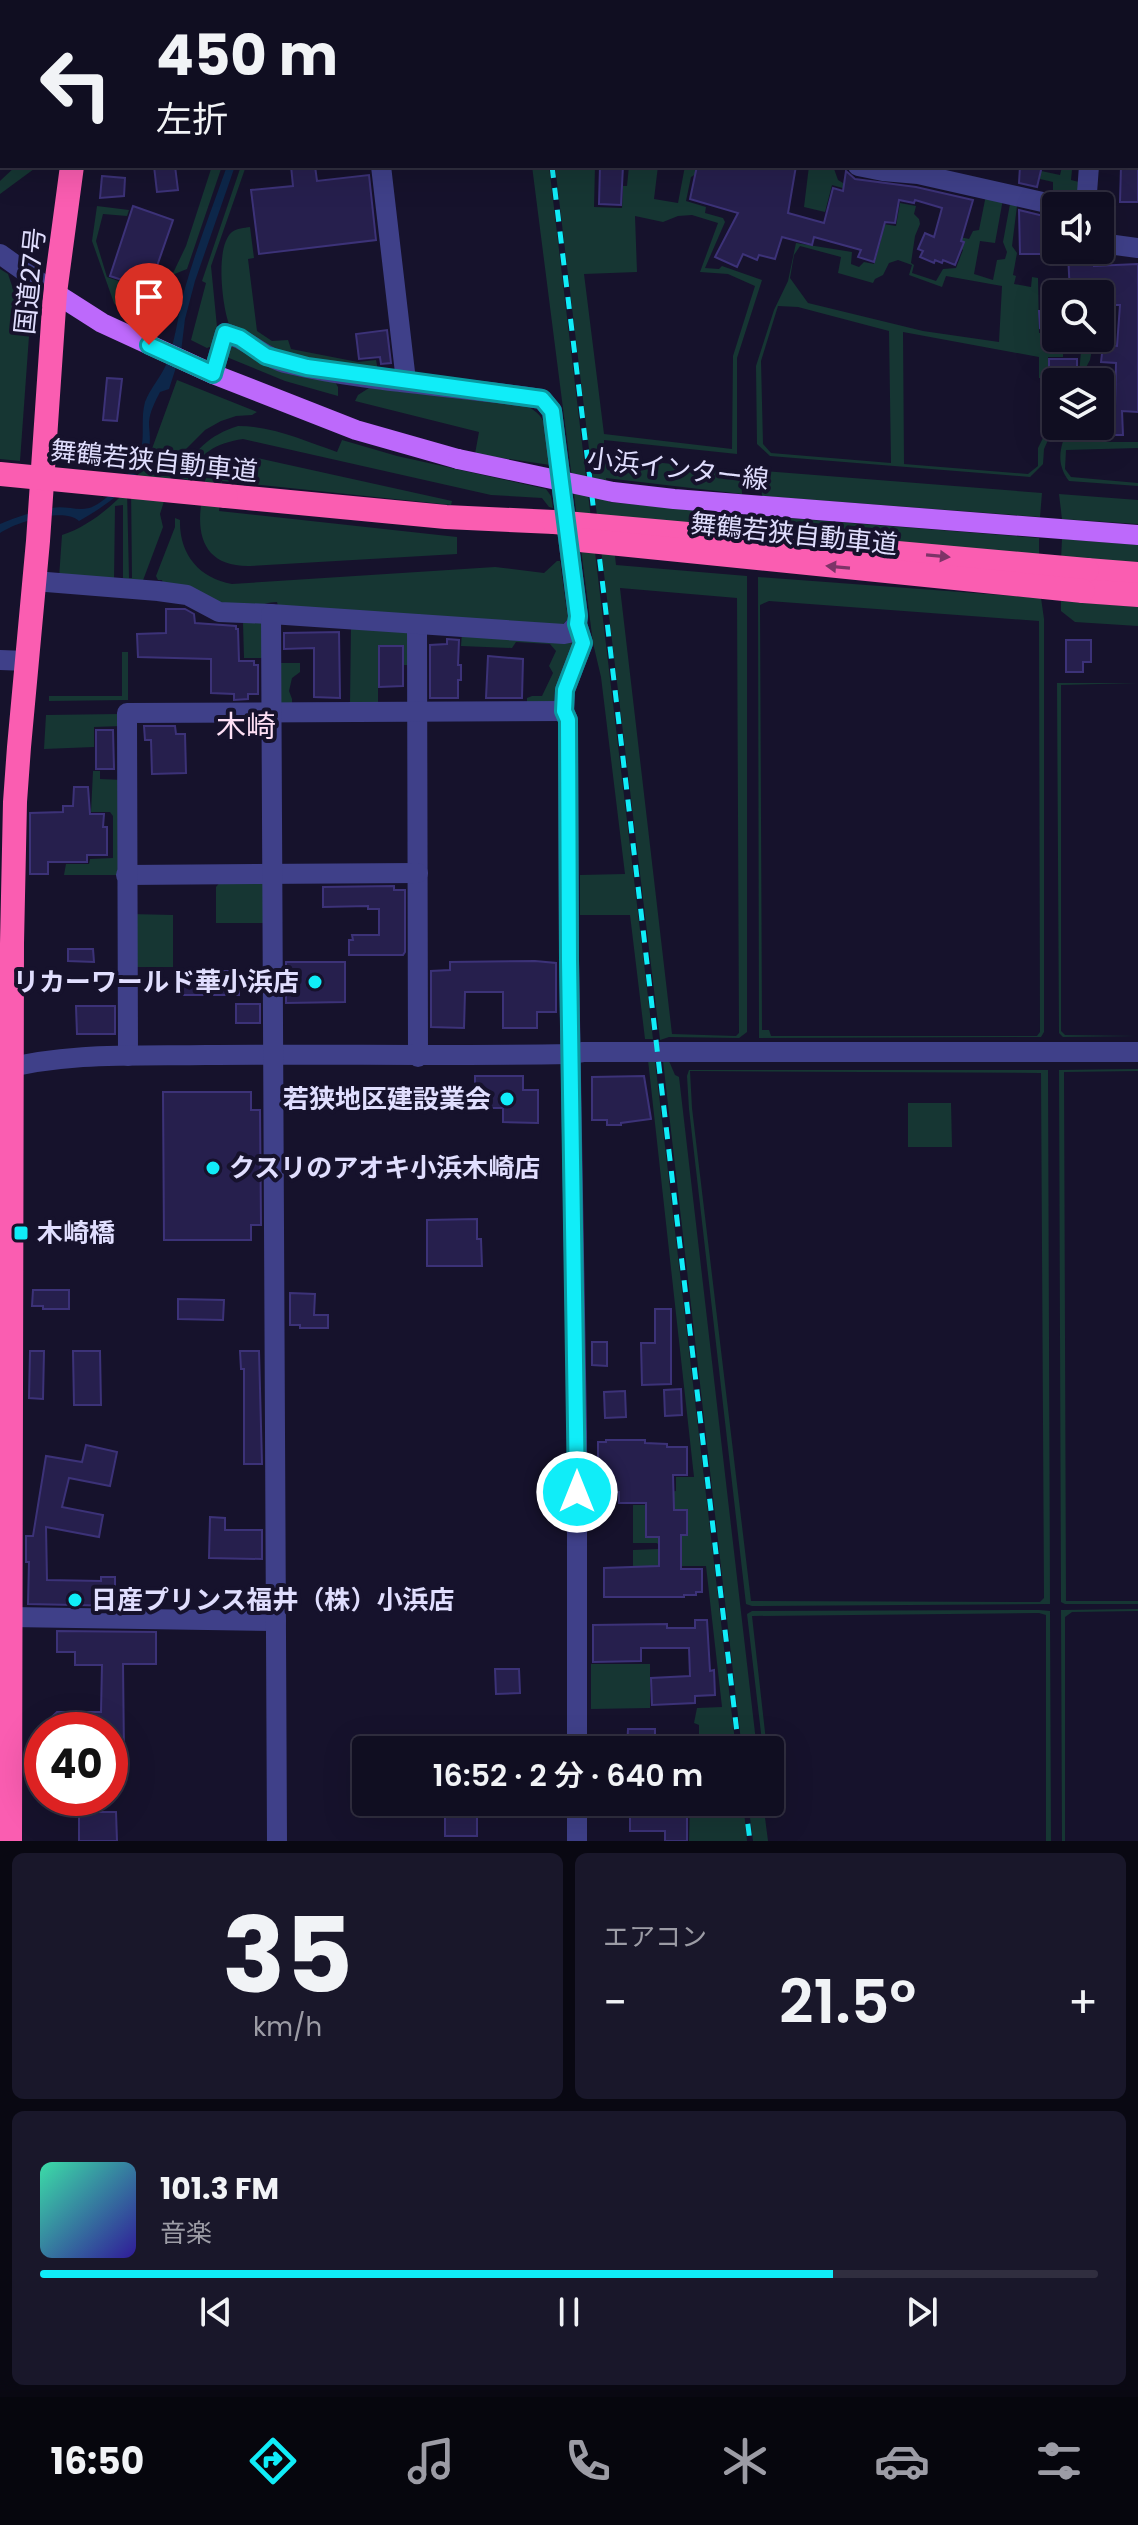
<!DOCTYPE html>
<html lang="ja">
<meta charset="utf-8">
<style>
body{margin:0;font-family:Poppins,"Noto Sans JP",sans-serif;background:#19172a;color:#f1f3f6;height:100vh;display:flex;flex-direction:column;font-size:30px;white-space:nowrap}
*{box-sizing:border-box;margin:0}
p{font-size:26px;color:#9c9ca5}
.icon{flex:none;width:44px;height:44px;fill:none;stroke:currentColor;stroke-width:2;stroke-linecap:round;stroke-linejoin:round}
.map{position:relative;height:1841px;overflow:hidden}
.drawer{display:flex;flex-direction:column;gap:12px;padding:12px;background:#090812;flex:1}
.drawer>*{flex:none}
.hud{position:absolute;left:0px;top:0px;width:1138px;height:168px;box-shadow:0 8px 32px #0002,0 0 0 2px #302e3f;background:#100e21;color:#f1f3f6;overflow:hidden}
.tools{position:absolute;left:1042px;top:192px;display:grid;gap:16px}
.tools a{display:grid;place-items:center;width:72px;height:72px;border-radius:8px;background:#100e21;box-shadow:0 8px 32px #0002,0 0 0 2px #302e3f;font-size:40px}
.speed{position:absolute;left:24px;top:1712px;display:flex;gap:16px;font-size:40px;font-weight:700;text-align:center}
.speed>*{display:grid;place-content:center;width:104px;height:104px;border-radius:50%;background:#100e21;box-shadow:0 8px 32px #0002,0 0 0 2px #302e3f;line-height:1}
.speed .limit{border:12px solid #d22;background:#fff;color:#111}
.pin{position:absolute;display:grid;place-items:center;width:68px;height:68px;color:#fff;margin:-82px -34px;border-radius:50% 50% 50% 0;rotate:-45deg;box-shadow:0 0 8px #0007}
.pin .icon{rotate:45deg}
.me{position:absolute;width:88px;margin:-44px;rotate:0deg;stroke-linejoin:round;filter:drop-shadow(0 0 6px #0008)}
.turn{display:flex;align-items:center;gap:28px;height:168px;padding:0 24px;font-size:36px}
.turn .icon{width:104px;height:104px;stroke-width:2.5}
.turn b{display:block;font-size:56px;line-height:68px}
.big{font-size:60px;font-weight:600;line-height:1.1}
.drawer .tile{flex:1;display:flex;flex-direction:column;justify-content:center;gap:12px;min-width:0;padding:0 28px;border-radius:12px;background:#19172a}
.drawer .dial{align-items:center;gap:0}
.dial b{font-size:104px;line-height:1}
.song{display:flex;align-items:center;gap:24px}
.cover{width:96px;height:96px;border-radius:12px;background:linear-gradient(135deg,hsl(160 70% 55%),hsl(250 70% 35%))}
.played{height:8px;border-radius:4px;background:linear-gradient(90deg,#10edf8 75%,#302e3f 75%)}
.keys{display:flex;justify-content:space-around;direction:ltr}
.heat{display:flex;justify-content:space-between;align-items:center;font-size:44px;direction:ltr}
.drawer .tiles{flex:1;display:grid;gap:12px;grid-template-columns:1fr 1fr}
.tile:last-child{grid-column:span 2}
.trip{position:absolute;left:352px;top:1736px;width:432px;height:80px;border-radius:8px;background:#100e21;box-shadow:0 8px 32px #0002,0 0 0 2px #302e3f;font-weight:600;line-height:80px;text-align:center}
.tab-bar{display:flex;height:128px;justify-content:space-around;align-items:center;background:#06060d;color:#9c9ca5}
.tab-bar .icon{width:56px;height:56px}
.tab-bar .on{color:#10edf8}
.tab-bar b{font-size:36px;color:#f1f3f6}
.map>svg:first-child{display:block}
.green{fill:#163633;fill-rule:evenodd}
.water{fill:#0d274a}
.building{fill:#261f4d;stroke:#3c3278;stroke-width:2}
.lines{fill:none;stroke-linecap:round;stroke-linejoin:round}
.minor{stroke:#3f4089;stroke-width:20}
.major{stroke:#bd69fb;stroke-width:20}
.highway{stroke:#fa5db1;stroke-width:24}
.rail{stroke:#10edf8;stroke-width:5;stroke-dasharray:12 10;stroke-linecap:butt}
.major-bridge{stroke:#bd69fb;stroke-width:20}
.highway-bridge{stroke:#fa5db1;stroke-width:24}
.oneway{fill:#7d3468}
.route-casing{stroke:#0a9aa1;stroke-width:20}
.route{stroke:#10edf8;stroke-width:14}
.poi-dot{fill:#10edf8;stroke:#16122c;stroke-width:3}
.labels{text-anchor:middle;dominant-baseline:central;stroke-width:8;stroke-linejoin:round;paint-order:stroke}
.street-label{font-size:26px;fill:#e0defe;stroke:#16122c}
.poi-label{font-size:26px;font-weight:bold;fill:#e0defe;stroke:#16122c;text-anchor:start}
.quarter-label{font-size:30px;fill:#fee0f5;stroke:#16122c}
</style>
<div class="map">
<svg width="1138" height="1841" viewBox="0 0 1138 1841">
<rect width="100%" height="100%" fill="#16122c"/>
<!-- green -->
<g class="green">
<path d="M16,166H38L0,194V181Z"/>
<path d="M212,166H222L187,269L172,275L157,324L116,305L114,303L92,241L97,206L129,210L127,216L103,214L96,241L107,277L136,287L135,291L140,296H157L165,290L186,246Z"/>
<path d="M241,166H246L211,266L217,327L212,346L207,348L191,340L206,283L202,281Z"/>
<path d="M532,166H549L653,1039H645L630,915H580V875L625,874L601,677L593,643Z"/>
<path d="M555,166H595L594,207L622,208L623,186H627L629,166H658L654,199L678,203L685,166H700L696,174L691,177L686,201L706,207L705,213L723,218L725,222L705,268L719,269L722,266L762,280L737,358V454L604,440V457L741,471L742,494L606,478L609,502L743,515V533L611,521L616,565L747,576V1032L739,1038L669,1037L660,1040ZM692,215L718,223L700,272L728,274L755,286L733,356L732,449L604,434L584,274L637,272L635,216L663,222L678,216ZM620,588L737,598L739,1033L736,1036L672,1034Z"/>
<path d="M809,166H833L838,180L853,189V191L832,185L825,212L804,207Z"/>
<path d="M1062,167L1072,170L1071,180L1083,183L1077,203L1053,200V182L1027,176V168L1060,175Z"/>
<path d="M986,195L1003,199L995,243L980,241L974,274L993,280L997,260L1005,259L1007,252L1003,242L1010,204L1017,206L1012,246L1017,253L1013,275L1016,276L1014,284L1031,287L1032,277L1038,278L1039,333L1056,332V338H1094L1090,360L1078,382H1072L1073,379L1039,378V357L903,332L904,464L1028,474L1038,466V448L1056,412V422L1044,449L1043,464L1030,477L770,456L757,444L756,366L774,310L788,281L796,243L852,252L851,264L859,267L864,262L874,264L881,240L863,234L864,221L896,226L900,203L916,206L914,214L919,219L920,224L915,236L911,263L914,265L912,273L936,281L943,269L956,268L963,250L960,248V237L969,239L973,231L979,230ZM800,246L841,257L838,273L873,283L875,279L883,275L889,263L898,260L912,265L909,275L942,287L946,276L1002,286L999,342L923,331L808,303L790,278L794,255ZM778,306L798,307L889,331L891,463L771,453L763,444L761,361ZM1063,351H1081L1079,374L1077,376H1048V357H1063Z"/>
<path d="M250,227L254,258L248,259L257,331L272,341L288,340L291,349L358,362L376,360L378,371L284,355L229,324C222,305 215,246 232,232C237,228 244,228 250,227Z"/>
<path d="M0,269L8,274L29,336L20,461L0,459Z"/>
<path d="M230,341L335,382L338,387V396L285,381L229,358L228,350Z"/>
<path d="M177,380L257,412L252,415L236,416L221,421L205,430L185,450L171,479L160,514L163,527L142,583L123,578V505L115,506L114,582L59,578L62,535C87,527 109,509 127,490L129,578H132L131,486L149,457Z"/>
<path d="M369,388L524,405C552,416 547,439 550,465L475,454L479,432L355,401L358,395Z"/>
<path d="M238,426C272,426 305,441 337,452L342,440L397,456L546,489L551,496L553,508L549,507L542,498L491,495L243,439C217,443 197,453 188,480L181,478C193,451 209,435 238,426Z"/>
<path d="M1070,426H1077L1078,442H1138V448L1066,450L1065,469L1071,477L1138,483V486L1069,481C1055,463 1060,444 1070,426Z"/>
<path d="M244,455L452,501L451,505L222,481L219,511L457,537V554L250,566C206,567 195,538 202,499C203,489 204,478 211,470C220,460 231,456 244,455Z"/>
<path d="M764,471L1042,493L1040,517L762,496L761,480Z"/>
<path d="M1059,494L1138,500V524L1062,519Z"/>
<path d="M762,516L1039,538V558L762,535Z"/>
<path d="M175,518L180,520C179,554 199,578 232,584L495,567L544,573L557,561H560L568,619L558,629L279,610L277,602C264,602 253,610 239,610C222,609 181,591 163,584L162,580H158L156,576L175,527Z"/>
<path d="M1062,539L1138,545V566L1061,560Z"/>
<path d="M758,577L1041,598L1044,619V1032L1041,1037L759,1038ZM769,601L1039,621L1040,1032L1037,1036H771L769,1030H762L760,605Z"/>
<path d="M1061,601L1138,607V626L1075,622L1061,611Z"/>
<path d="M243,622H262L265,658H244Z"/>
<path d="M351,626L410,629L411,665H404V645H378V704H350Z"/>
<path d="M462,632L575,642L555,689L554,702L527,703V698L532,696H542L553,673L549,666L556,651L550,644L516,642L512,648L461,646Z"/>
<path d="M122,652H128V700L49,701V696H122Z"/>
<path d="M281,663H300V672L292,678L289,691L292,699V706L279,705Z"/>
<path d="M1057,683H1138L1061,685V1031L1065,1035L1138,1036L1063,1037L1059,1033Z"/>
<path d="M119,714L122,726L94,727V747L44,749L46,715Z"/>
<path d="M93,771H100V779L123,780L122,875H64L66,864H89L90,859L113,858V816L110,812H91Z"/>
<path d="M221,881H261L265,885V923H216V887Z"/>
<path d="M130,914L173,915V967H131Z"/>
<path d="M648,1060L655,1061L736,1750H699V1725L694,1723L697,1708L722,1707L706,1566H633V1550L659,1549L660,1547L657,1543H633V1505H663L668,1492L676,1491V1477H694Z"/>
<path d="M663,1061H669L675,1075L679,1077L757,1750H742Z"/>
<path d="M1138,1069V1071L1064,1072L1066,1601H1138V1604H1065L1061,1602L1059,1070Z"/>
<path d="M689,1070H1048L1050,1604L752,1606L746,1604L689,1109L687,1076ZM690,1071L1041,1073L1044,1598L1040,1602L751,1601L692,1108Z"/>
<path d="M908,1103H951L952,1147H908Z"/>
<path d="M1138,1609V1611L1072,1612L1065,1617V1841H1062L1061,1610Z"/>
<path d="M1039,1610L1050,1611L1051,1841H1046V1615L1039,1613L752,1616L767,1750H763L747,1614L752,1611Z"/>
<path d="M591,1664H650V1708L591,1709Z"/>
<path d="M690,1802H743L747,1841H689Z"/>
<path d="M748,1802H763L768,1841H753Z"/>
</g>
<!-- water -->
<path class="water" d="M227,166H235L195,281L185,319L181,352L169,389L160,392C155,402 150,411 149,422C149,431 151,439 149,448C140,482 108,505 79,521C63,507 17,522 0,533V524C16,517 35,511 52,508C66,505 82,513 94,506C112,497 131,473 139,456C146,439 140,420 145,402C150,389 160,378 166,365C176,340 178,313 185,288C197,246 213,206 227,166Z"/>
<!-- building -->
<g class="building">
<path d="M154,166H175L178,190L157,192Z"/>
<path d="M291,166H315L317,181L369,175L376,240L259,254L251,190L293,186Z"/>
<path d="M600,166H623L621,205L599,204Z"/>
<path d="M697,166H796L788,213L824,223L833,188L843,191L846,171L855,179L916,187L973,200L961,241L964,242L955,265L943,260L942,263L935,260L934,263L920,257L923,251L918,249L925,233L934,237L942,208L915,200L914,203L899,200L895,223L885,222L874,262L858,257L861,250L814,237L812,245L782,237L775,259L759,255L757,260L743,254L737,267L715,257L738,213L690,199Z"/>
<path d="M1020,166H1042L1037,187L1019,183Z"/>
<path d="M1121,166H1138V202H1120Z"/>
<path d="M102,176L125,178L124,196L100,198Z"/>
<path d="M133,206L173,220L149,289L110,276Z"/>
<path d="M1019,210L1048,217V254H1020Z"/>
<path d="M1068,253L1094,255V266L1138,264V412L1122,411L1123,435H1100V407H1115L1116,363L1101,362L1103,345L1117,346L1120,305H1105V294H1070Z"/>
<path d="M1056,291V329L1044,330V327L1040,328L1039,311H1043V292Z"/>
<path d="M387,330L391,363L381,364L380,357L359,359L356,334Z"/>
<rect x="1049" y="359" width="28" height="15"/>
<path d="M107,378L122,379L117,421L103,420Z"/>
<path d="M166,609H185L194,614L195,623L236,626V629H238L239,661H254V665H258V694H248V699L234,700V694L211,693V659L138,657L137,634L166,633Z"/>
<path d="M339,632L340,698L314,697V648L284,649V633Z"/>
<path d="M447,639L459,640L458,665H461V680H458V698H430V645L447,644Z"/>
<path d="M1066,640H1091V662H1083V672H1066Z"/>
<path d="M379,646H403V686L379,687Z"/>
<path d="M488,656L523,659L522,698H486Z"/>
<path d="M144,726H175L176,734H185L186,773L152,774L151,740H145Z"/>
<path d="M96,730H113L114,769H96Z"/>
<path d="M74,787H88L90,814H104L103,827H107V855H87V862H48V874H30V813L63,812V806H73Z"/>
<path d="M394,886V890H405V952L403,955H349V940H353L352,935H379V909H368V906L323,907V887Z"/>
<path d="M68,949H93L94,962L68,961Z"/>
<path d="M535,961L556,963V1012H537V1028H503V992H465L464,1028L431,1027V971L450,970V962Z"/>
<path d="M286,962H345V1002L286,1003Z"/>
<rect x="180" y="971" width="59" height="24"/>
<rect x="236" y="1004" width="24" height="19"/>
<path d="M76,1006H115V1034H77Z"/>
<path d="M475,1076H523V1090H538V1123L503,1122V1108H475Z"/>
<path d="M644,1076L651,1119L621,1123V1125H607V1120H592V1077Z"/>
<path d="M163,1092H251V1110H260L261,1225H251V1240H164Z"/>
<path d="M477,1219V1239H481L482,1266H427V1220Z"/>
<path d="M33,1290H69V1309H43V1306H32Z"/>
<path d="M290,1293L315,1294L314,1315H328V1328H300V1325H290Z"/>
<path d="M178,1299L224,1300L223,1320L178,1319Z"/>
<path d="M655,1309H671V1384L642,1385L641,1343H655Z"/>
<path d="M592,1342H607V1366L592,1365Z"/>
<path d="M30,1351H44L43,1399L29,1398Z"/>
<path d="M73,1351H100L101,1405H74Z"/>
<path d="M240,1351H259L262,1464H244V1369H241Z"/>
<path d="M681,1389L682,1415L665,1416L664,1390Z"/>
<path d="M625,1391L626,1417L605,1418L604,1392Z"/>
<path d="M606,1440H645V1443L667,1444V1447H687V1475H673L674,1510H687V1535H681V1569H702V1592H696V1595H684V1597H604V1568L659,1566V1537H646V1503H619V1492H613L612,1472H598V1442H606Z"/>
<path d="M86,1445L117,1452L110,1486L69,1478L62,1507L103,1515L99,1537L46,1527L47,1580L101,1581V1577H115V1592H122V1606L28,1604L29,1562H26V1536H33L46,1456L82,1462Z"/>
<path d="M210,1517L225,1518V1530H262V1559L209,1558Z"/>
<path d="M695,1620H707L710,1671L714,1670L715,1695L695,1696V1703L652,1705L651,1678L690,1676L689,1648H641V1661L593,1662V1625L667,1624V1628H695Z"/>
<path d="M57,1631L156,1632V1664H123L124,1753H110V1730H38L57,1712H101L102,1665H75V1652H57Z"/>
<path d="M495,1669H519L520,1693L496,1694Z"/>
<path d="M628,1729H655V1750H627Z"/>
<path d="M445,1802H472V1815H477V1836H445Z"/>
<path d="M630,1805H687V1841H665V1831H630Z"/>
<path d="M79,1812H116L117,1841H79Z"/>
</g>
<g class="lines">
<!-- minor -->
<g class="minor">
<path d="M1091,2V0"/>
<path d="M0,103L2,102"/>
<path d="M381,166L406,381"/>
<path d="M858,166L883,171L918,174L1060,206"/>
<path d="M1086,206L1089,166"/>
<path d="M1100,243L1138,248"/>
<path d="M0,254L55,293"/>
<path d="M213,374L225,333C248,339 263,357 285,363C369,383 457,386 542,399L552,411L578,616L577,624L583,643L565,690L564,711L568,720L569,960L577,1432V1750"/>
<path d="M34,581L158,591L187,595L219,612L271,614"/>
<path d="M417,624L418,1057"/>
<path d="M0,660L27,661"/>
<path d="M126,875L418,873"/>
<path d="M128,1056L127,713L564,711"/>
<path d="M0,1070C66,1052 137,1056 206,1055C327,1054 449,1056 570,1054L583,1052H1138"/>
<path d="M10,1617L276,1621"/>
<path d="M577,1802V1841"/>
<path d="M277,1841L271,614L564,634L569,633L577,624"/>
</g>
<!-- major -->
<path class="major" d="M55,293L102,323L213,374L356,430L458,459"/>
<!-- highway -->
<g class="highway">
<path d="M98,2V0"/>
<path d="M226,496L446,517L554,522"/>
<path d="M1087,570L1138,574"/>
<path d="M1083,591L1138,595"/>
<path d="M10,1841L12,943L15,802L19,747L38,541L55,293L72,166"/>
</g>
<!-- rail -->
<g class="rail">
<path d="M532,0V2"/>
<path d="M552,166L603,587L739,1750"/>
<path d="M745,1802L750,1841"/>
</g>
<!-- major-bridge -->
<path class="major-bridge" d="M458,459L613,492L674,499L1138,535"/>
<!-- highway-bridge -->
<g class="highway-bridge">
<path d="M0,474L226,496"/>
<path d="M554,522L1087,570"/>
<path d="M580,540L1083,591"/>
</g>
</g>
<!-- one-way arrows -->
<defs><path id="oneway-solid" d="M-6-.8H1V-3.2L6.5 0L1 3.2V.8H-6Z" transform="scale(2)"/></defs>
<g class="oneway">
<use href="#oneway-solid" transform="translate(938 556) rotate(5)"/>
<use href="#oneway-solid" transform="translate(838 567) rotate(-175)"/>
</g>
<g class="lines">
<defs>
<path id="route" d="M149,345L213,374L225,333L240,338L266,356L307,367L542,399L552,411L578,616L577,624L583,643L565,690L564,711L568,720L569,960L577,1492"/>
</defs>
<!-- route casing -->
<use href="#route" class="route-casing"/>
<!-- route -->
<use href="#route" class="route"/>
</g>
<!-- markers -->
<g class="poi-dot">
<circle cx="315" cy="982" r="8"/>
<circle cx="507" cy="1099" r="8"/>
<circle cx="213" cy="1168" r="8"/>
<rect x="13" y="1225" width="16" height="16" rx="4"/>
<circle cx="75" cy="1600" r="8"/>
</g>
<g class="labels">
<!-- street labels -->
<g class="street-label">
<text transform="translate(30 281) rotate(-84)">国道27号</text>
<text transform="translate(154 461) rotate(6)">舞鶴若狭自動車道</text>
<text transform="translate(678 469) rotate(7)">小浜インター線</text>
<text transform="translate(794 534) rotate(6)">舞鶴若狭自動車道</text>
</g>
<!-- poi labels -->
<g class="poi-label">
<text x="299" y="982" text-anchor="end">リカーワールド華小浜店</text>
<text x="491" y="1099" text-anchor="end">若狭地区建設業会</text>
<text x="229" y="1168">クスリのアオキ小浜木崎店</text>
<text x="37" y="1233">木崎橋</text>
<text x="91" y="1600">日産プリンス福井（株）小浜店</text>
</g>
<!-- quarter labels -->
<g class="quarter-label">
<text x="246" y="726">木崎</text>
</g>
</g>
</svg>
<div class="tools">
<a><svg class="icon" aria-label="sound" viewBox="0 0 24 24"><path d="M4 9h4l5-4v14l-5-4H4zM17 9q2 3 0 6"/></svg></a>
<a><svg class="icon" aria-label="search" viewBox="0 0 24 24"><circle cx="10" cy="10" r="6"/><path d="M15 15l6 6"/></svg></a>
<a><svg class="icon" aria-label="layers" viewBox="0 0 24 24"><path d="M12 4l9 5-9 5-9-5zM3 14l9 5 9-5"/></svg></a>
</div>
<div class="speed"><div class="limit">40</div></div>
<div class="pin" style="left:149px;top:345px;background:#d93025"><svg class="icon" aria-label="arrive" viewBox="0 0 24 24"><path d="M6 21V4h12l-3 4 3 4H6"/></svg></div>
<svg class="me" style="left:577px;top:1492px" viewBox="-20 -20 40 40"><circle r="17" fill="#10edf8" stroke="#fff" stroke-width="3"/><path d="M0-11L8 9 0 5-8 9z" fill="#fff"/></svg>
<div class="trip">16:52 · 2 分 · 640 m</div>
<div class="hud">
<div class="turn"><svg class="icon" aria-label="left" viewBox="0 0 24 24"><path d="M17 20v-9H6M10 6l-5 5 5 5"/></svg><div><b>450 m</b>左折</div></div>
</div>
</div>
<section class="drawer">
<div class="tiles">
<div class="tile dial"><b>35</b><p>km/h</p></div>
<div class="tile"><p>エアコン</p>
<div class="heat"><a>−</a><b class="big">21.5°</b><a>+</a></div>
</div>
<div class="tile">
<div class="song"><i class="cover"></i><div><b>101.3 FM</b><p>音楽</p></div></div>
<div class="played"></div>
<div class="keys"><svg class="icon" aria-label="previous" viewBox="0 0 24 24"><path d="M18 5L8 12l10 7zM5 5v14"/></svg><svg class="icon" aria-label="pause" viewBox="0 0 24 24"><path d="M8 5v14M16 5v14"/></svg><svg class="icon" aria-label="next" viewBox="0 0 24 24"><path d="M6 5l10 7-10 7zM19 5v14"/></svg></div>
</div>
</div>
</section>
<nav class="tab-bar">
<b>16:50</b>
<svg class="icon on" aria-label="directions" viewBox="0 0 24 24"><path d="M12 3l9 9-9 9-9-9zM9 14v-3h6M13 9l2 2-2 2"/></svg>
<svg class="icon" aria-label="music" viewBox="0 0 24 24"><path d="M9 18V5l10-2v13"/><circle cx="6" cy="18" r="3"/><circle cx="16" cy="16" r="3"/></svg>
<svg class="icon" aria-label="phone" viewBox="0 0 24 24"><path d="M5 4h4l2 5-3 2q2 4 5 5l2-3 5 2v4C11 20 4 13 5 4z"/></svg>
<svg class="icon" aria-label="climate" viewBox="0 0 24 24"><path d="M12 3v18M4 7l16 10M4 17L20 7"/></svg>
<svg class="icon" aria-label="car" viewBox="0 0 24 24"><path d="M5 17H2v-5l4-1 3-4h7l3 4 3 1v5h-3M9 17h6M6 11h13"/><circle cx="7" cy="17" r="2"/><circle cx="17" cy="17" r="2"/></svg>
<svg class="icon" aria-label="filters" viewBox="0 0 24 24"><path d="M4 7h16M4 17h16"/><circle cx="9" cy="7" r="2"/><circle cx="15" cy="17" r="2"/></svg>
</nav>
